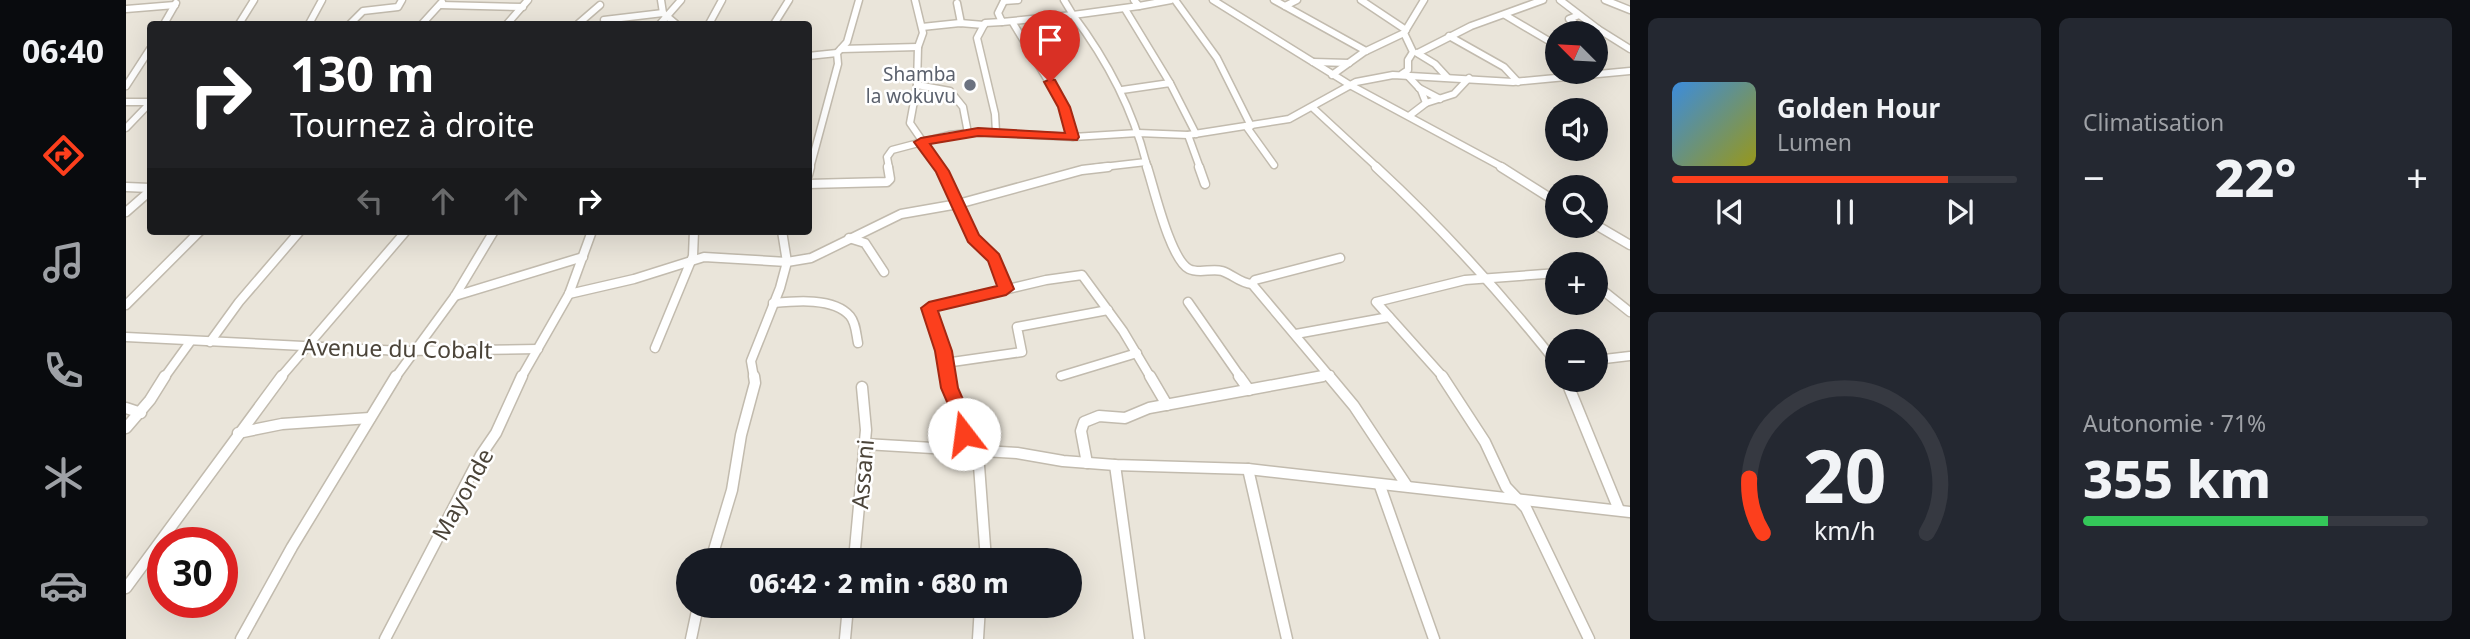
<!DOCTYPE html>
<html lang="fr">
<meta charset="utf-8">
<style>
body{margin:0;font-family:"Noto Sans",sans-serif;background:#242831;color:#f1f3f6;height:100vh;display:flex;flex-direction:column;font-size:26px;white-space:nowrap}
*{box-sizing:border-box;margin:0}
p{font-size:23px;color:#9ea1a6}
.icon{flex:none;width:38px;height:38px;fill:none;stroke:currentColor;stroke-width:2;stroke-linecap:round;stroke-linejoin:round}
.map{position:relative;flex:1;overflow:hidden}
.drawer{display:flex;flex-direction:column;gap:18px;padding:18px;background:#0d0f14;width:840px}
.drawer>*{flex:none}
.top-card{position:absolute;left:21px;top:21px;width:665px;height:214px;border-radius:7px;box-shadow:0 7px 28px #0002;background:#202124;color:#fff;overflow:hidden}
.needle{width:46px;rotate:294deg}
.buttons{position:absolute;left:1419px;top:21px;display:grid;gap:14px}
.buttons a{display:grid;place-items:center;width:63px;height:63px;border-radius:50%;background:#171b24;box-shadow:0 7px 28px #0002;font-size:35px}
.speed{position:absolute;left:21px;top:527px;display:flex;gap:14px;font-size:35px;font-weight:700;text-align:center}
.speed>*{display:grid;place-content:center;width:91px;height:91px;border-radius:50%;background:#171b24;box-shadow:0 7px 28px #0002;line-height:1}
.speed .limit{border:10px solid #d22;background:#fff;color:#111}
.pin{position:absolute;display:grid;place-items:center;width:60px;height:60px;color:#fff;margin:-72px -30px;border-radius:50% 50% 50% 0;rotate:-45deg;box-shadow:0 0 7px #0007}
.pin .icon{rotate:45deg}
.me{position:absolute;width:77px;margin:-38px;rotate:345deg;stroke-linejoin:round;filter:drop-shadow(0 0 5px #0008)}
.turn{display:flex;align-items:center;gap:24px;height:147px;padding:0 28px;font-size:32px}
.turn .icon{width:91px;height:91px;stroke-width:2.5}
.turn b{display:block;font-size:49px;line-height:60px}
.lanes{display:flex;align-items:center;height:66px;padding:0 28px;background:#0003;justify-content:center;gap:35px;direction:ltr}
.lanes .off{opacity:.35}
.big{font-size:52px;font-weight:800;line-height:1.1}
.drawer .widget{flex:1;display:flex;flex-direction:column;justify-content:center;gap:10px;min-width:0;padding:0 24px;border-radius:10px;background:#242831}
.drawer .dial{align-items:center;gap:0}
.dial svg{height:182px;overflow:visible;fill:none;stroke:#363941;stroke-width:7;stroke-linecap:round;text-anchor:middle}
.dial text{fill:#f1f3f6;stroke:none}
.song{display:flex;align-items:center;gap:21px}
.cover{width:84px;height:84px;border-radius:10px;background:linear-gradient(135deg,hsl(210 70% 55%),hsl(60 70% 35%))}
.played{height:7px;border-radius:4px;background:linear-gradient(90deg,#fc3f1d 80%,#363941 80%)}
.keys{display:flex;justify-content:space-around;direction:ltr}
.heat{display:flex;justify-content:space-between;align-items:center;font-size:38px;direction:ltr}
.charge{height:10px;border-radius:5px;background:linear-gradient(90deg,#34c759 71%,#363941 0)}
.drawer .tiles{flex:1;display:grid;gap:18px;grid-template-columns:repeat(2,1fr)}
.trip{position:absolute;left:550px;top:548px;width:406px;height:70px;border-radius:35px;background:#171b24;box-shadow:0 7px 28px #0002;font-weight:800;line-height:70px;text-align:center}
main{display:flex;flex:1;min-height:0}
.tabs{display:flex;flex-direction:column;width:126px;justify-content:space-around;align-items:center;background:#090b0e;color:#9ea1a6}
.tabs .icon{width:49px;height:49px}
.tabs .active{color:#fc3f1d}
.tabs b{font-size:32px;color:#f1f3f6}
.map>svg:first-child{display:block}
.residential{fill:#eae5da;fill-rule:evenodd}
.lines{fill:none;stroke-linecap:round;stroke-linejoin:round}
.minor-far2-casing{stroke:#c2bbae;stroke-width:9}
.minor-far1-casing{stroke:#c2bbae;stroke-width:11}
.minor-casing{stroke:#c2bbae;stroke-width:13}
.minor-far2{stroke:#fff;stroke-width:6}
.minor-far1{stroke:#fff;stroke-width:8}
.minor{stroke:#fff;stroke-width:10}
.route{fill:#fc3f1d;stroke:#a42913;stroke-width:2}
.worship-dot{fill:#6b7280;stroke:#fff;stroke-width:2.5}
.labels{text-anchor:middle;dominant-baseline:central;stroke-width:5;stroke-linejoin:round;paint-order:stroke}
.far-worship-label{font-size:19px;fill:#5b616d;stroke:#fff;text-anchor:end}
.street-label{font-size:23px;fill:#4b4439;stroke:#fff}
</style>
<main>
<nav class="tabs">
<b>06:40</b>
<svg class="icon active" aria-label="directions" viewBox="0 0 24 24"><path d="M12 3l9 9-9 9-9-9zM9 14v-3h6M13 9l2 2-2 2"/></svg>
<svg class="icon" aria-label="music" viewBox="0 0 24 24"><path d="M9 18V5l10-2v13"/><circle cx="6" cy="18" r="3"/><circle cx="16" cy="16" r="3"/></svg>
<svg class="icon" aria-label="phone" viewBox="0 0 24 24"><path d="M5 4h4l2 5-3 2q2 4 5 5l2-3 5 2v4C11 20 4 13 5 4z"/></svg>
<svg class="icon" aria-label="climate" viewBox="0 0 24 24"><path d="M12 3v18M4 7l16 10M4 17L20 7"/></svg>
<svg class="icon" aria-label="car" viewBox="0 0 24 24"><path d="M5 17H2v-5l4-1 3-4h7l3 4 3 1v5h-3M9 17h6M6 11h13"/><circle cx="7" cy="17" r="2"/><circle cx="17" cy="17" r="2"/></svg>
</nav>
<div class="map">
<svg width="1504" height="639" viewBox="0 0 1504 639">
<rect width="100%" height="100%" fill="#f6f3ec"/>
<!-- residential -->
<path class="residential" d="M0,0H1504V639H0ZM24,24H682V231H24ZM1432,33H1470V72H1432ZM1432,110H1470V149H1432ZM1432,187H1470V226H1432ZM1432,264H1470V303H1432ZM1432,341H1470V380H1432ZM37,542H96V602H37ZM562,560H943V606H562Z"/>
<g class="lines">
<defs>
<g id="minor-far2">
<path d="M535,0L537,13L550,24"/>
<path d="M789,0L797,33L792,47L791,85L784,123L815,168"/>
<path d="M938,0L947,15L1013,6L1008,0"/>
<path d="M1049,0L1091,58L1125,126"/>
<path d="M1087,0L1224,85L1378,168"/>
<path d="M1148,0L1240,51"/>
<path d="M1235,0L1280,30"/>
<path d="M1434,0L1472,29"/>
<path d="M1479,0L1504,10"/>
<path d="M878,1L892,0"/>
<path d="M878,1L872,13L876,22L947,15C981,60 1006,107 1020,162L968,168"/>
<path d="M831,3L835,23"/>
<path d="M314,5L397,7"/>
<path d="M1013,6L1045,0"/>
<path d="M1159,6L1171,0"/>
<path d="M0,9L49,5"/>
<path d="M999,9L1044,83"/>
<path d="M1379,15L1423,41"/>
<path d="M1453,15L1443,19L1459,31"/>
<path d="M478,20L537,13"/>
<path d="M887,23L938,107L947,137"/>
<path d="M38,24L50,3"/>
<path d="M113,24L128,0"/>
<path d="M183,24L196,0"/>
<path d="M224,24L237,11L272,7L276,0"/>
<path d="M296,24L316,2"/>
<path d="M381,24L402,0"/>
<path d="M452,24L474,5"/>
<path d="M534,24L555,0"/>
<path d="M583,24L596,0"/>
<path d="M648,24L663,0"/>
<path d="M796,27L834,23L858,25"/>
<path d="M1447,33L1472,29L1504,49"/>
<path d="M1323,36L1378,67L1392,82"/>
<path d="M1432,37L1423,41L1432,46"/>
<path d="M715,49L792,47"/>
<path d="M1291,53L1309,64L1321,77"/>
<path d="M1292,53L1345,26L1417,0"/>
<path d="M682,56L711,53"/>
<path d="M1187,62L1223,63"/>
<path d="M1276,74L1282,70V60L1287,52L1278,33"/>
<path d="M1206,75L1238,52L1278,33L1298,0"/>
<path d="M1281,75L1295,90L1300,103L1283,116"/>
<path d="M791,85L824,91L837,107L842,133"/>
<path d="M0,86L24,49"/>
<path d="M1293,88L1314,99"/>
<path d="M996,90L1044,83L1070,134"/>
<path d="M0,102H24"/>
<path d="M1300,103L1328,94L1343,78"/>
<path d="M1186,107L1252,168"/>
<path d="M1120,126L1148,165"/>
<path d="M0,128L24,103"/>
<path d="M870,132L869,114L851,38L859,23L876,22"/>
<path d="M1062,135L1074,168"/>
<path d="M1020,162L1022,168"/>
<path d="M684,168L712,64L711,53L721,42L733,0"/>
<path d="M763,168L761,157L766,150L823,135L852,132L947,137L1012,133L1062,135L1163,119L1230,82L1267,75L1387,82L1504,71"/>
</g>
<g id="minor-far1">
<path d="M814,167L847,238L868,258L880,289"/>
<path d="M1021,167C1028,188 1044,259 1063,269C1073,274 1086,268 1096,271C1108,275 1113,283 1126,284L1129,280L1214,258"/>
<path d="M1073,167L1079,184"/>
<path d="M1250,167C1316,228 1376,294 1432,365"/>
<path d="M1375,167L1432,203"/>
<path d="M682,175L684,167"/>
<path d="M682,184L761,182L764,179L762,167"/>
<path d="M0,187L24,188"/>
<path d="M0,212L24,191"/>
<path d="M1470,225L1504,245"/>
<path d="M723,238L739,243L758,272"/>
<path d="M1126,284L1205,378"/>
<path d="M1470,285L1504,312"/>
<path d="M443,294L508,279L578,257L661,262L685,258L775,214L832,204L956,170L982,167"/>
<path d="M329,296L457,257"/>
<path d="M1062,302L1115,378"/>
<path d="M647,303C668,301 708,297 724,316C730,323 730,334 732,343"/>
<path d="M0,305L74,231"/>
<path d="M1170,334L1263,317"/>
<path d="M0,337L276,351L412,349"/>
<path d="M84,342L113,302L174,231"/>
<path d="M529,348L567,256L568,231"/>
<path d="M1470,360L1504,356"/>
<path d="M819,363L896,352L891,327L982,310"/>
<path d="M935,376L1011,353"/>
<path d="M38,378L64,342"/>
<path d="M154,378L280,231"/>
<path d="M269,378L329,296L368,231"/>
<path d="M395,378L443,294L466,231"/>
<path d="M628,378L625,361L654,288L661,262L656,231"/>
<path d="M821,378L817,351L803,308L920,280L956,275L997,331L1025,378"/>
<path d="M1188,378L1204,375"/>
<path d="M1318,378L1250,302L1339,280L1432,273"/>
</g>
<g id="minor">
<path d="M821,376L823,388L836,417L840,450"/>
<path d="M1024,376L1041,405"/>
<path d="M1113,376L1123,390"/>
<path d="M1203,376L1228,406L1281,486"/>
<path d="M1316,376L1359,442L1380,487L1400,508L1463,639"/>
<path d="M1440,380L1493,510"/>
<path d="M0,408L15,413"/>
<path d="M0,428L24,400L39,376"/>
<path d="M112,433L156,424L244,418"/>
<path d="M739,444L891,453L937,461L989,465L1122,469L1504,512"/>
<path d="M852,452L860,560"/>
<path d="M961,463L955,431L958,422L973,416L999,418L1023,408L1197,376"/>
<path d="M989,465L1013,639"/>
<path d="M1122,469L1161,639"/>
<path d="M1254,486L1308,639"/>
<path d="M585,560L606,490L615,435L629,383L628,376"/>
<path d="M728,560L740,430L736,387"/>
<path d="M0,588L156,376"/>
<path d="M115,639L166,547L270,376"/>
<path d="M259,639L355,455L370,433L396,376"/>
<path d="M565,639L572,606"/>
<path d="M719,639L722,606"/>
<path d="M852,639L854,606"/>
</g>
</defs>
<!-- minor-far2 casing -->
<use href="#minor-far2" class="minor-far2-casing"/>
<!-- minor-far1 casing -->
<use href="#minor-far1" class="minor-far1-casing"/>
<!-- minor casing -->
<use href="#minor" class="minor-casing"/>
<!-- minor-far2 -->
<use href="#minor-far2" class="minor-far2"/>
<!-- minor-far1 -->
<use href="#minor-far1" class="minor-far1"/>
<!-- minor -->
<use href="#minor" class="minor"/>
</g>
<!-- route -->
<path class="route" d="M924,79L929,80L944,107L953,137L951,140L852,136L804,144L823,171L853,235L873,254L888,289L880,295L812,311L826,351L832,388L845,418L847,434L844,439L838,441L832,439L828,418L815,388L809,351L795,308L803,302L871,286L862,261L842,242L810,172L788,142L795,138L852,128L939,133L932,107L918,82Z"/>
<!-- markers -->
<circle class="worship-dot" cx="844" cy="85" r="7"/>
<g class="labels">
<!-- far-worship labels -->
<g class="far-worship-label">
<text x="830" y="74">Shamba<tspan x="830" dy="22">la wokuvu</tspan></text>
</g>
<!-- street labels -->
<g class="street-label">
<text transform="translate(271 348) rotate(1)">Avenue du Cobalt</text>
<text transform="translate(736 474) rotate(-85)">Assani</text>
<text transform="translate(336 494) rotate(-61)">Mayonde</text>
</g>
</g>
</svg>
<div class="buttons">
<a><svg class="needle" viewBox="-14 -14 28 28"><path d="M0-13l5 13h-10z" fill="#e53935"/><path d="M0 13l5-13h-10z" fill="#9ea1a6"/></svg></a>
<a><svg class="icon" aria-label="sound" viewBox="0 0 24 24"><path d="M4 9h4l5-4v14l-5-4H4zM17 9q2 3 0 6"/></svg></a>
<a><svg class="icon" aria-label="search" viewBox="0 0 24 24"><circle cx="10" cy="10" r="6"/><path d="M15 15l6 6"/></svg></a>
<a>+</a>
<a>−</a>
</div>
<div class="speed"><div class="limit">30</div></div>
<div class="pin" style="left:924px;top:82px;background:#d93025"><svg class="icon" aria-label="arrive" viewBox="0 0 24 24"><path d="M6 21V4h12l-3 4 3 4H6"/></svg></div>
<svg class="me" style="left:838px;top:434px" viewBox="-20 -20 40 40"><circle r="19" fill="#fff"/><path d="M0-13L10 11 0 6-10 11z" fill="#fc3f1d"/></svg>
<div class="trip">06:42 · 2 min · 680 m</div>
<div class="top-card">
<div class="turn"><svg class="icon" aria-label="right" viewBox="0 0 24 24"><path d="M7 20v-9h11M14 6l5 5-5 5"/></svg><div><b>130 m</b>Tournez à droite</div></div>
<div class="lanes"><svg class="icon off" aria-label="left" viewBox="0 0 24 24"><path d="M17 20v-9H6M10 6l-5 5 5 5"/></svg><svg class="icon off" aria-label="ahead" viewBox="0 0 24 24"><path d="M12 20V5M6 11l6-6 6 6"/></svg><svg class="icon off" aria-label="ahead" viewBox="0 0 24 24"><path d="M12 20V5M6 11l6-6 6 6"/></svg><svg class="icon" aria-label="right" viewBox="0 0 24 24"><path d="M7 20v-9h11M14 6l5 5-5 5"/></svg></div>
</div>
</div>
<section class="drawer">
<div class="tiles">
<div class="widget">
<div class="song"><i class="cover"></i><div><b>Golden Hour</b><p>Lumen</p></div></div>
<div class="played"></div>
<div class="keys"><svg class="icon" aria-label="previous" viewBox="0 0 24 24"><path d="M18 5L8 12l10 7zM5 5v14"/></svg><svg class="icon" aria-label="pause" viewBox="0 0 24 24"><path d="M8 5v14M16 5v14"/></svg><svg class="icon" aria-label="next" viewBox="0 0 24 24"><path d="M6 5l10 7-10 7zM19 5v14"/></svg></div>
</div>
<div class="widget"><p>Climatisation</p>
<div class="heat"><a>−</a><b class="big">22°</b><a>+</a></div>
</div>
<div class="widget dial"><svg viewBox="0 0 100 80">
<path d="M14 69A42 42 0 1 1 86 69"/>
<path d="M14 69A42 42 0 0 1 8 45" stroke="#fc3f1d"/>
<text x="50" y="56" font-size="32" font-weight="700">20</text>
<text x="50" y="72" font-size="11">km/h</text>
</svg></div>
<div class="widget"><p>Autonomie · 71%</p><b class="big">355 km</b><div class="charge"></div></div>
</div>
</section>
</main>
